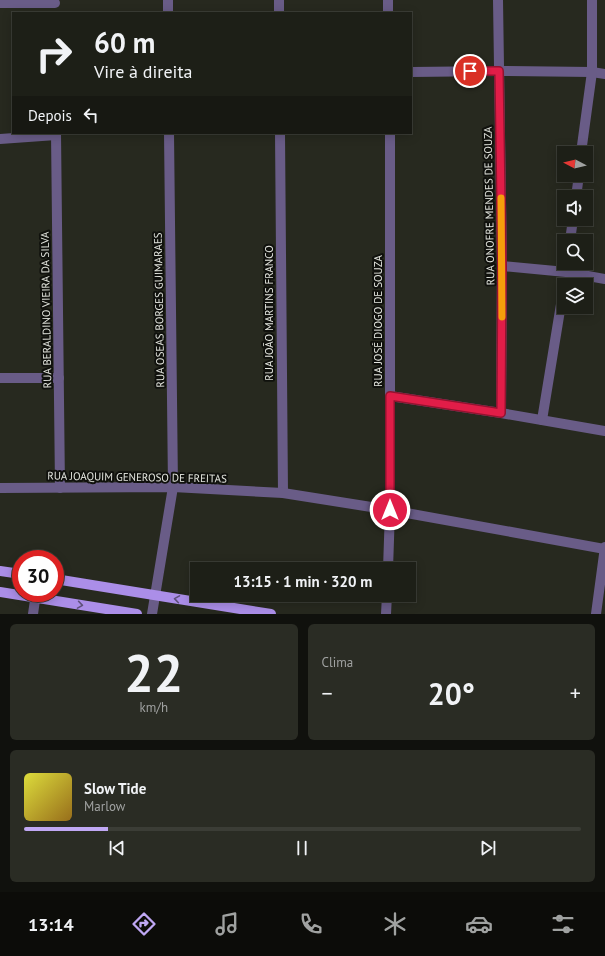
<!DOCTYPE html>
<html lang="pt">
<meta charset="utf-8">
<style>
body{margin:0;font-family:"PT Sans",sans-serif;background:#2a2c24;color:#f1f3f6;height:100vh;display:flex;flex-direction:column;font-size:15px;white-space:nowrap}
*{box-sizing:border-box;margin:0}
p{font-size:13px;color:#a0a2a1}
.icon{flex:none;width:22px;height:22px;fill:none;stroke:currentColor;stroke-width:2;stroke-linecap:round;stroke-linejoin:round}
.map{position:relative;height:614px;overflow:hidden}
.details{display:flex;flex-direction:column;gap:10px;padding:10px;background:#10110d;flex:1}
.details>*{flex:none}
.guide{position:absolute;left:12px;top:12px;width:400px;height:122px;border-radius:0px;box-shadow:0 2px 10px #0003,0 0 0 1px #3b3d36;background:#1d1f17;color:#f1f3f6;overflow:hidden}
.needle{width:26px;rotate:277deg}
.fabs{position:absolute;left:557px;top:146px;display:grid;gap:8px}
.fabs a{display:grid;place-items:center;width:36px;height:36px;border-radius:0px;background:#1d1f17;box-shadow:0 2px 10px #0003,0 0 0 1px #3b3d36;font-size:20px}
.speed{position:absolute;left:12px;top:550px;display:flex;gap:8px;font-size:20px;font-weight:700;text-align:center}
.speed>*{display:grid;place-content:center;width:52px;height:52px;border-radius:50%;background:#1d1f17;box-shadow:0 2px 10px #0003,0 0 0 1px #3b3d36;line-height:1}
.speed .limit{border:6px solid #d22;background:#fff;color:#111}
.pin{position:absolute;display:grid;place-items:center;width:34px;height:34px;color:#fff;margin:-17px;border:2px solid #fff;border-radius:50%;box-shadow:0 1px 4px #0007}
.me{position:absolute;width:44px;margin:-22px;rotate:0deg;stroke-linejoin:round;filter:drop-shadow(0 0 3px #0008)}
.turn{display:flex;align-items:center;gap:14px;height:84px;padding:0 16px;font-size:18px}
.turn .icon{width:52px;height:52px;stroke-width:2.5}
.turn b{display:block;font-size:28px;line-height:34px}
.then{display:flex;align-items:center;height:38px;padding:0 16px;background:#0003;gap:8px;font-size:15px}
.big{font-size:30px;font-weight:700;line-height:1.1}
.details .widget{flex:1;display:flex;flex-direction:column;justify-content:center;gap:6px;min-width:0;padding:0 14px;border-radius:6px;background:#2a2c24}
.details .dial{align-items:center;gap:0}
.dial b{font-size:52px;line-height:1}
.song{display:flex;align-items:center;gap:12px}
.cover{width:48px;height:48px;border-radius:6px;background:linear-gradient(135deg,hsl(60 70% 55%),hsl(40 70% 35%))}
.played{height:4px;border-radius:2px;background:linear-gradient(90deg,#c0a8f4 15%,#3b3d36 15%)}
.keys{display:flex;justify-content:space-around;direction:ltr}
.heat{display:flex;justify-content:space-between;align-items:center;font-size:22px;direction:ltr}
.details .tiles{flex:1;display:grid;gap:10px;grid-template-columns:1fr 1fr}
.widget:last-child{grid-column:span 2}
.trip{position:absolute;left:190px;top:562px;width:226px;height:40px;border-radius:0px;background:#1d1f17;box-shadow:0 2px 10px #0003,0 0 0 1px #3b3d36;font-weight:700;line-height:40px;text-align:center}
.tabs{display:flex;height:64px;justify-content:space-around;align-items:center;background:#0c0c09;color:#a0a2a1}
.tabs .icon{width:28px;height:28px}
.tabs .current{color:#c0a8f4}
.tabs b{font-size:18px;color:#f1f3f6}
.map>svg:first-child{display:block}
.lines{fill:none;stroke-linecap:round;stroke-linejoin:round}
.minor{stroke:#695c87;stroke-width:10}
.major{stroke:#ab8ee8;stroke-width:10}
.oneway{stroke:#5e507a}
.route-casing{stroke:#92132f;stroke-width:10}
.route{stroke:#e11d48;stroke-width:7}
.slow{stroke:#f59e0b;stroke-width:7}
.labels{text-anchor:middle;dominant-baseline:central;stroke-width:4;stroke-linejoin:round;paint-order:stroke}
.street-label{font-size:11px;fill:#e4e6df;stroke:#10110d}
</style>
<div class="map">
<svg width="605" height="614" viewBox="0 0 605 614">
<rect width="100%" height="100%" fill="#27291f"/>
<g class="lines">
<!-- minor -->
<g class="minor">
<path d="M279,0V13"/>
<path d="M388,0V13"/>
<path d="M498,0L502,266L501,413"/>
<path d="M0,3H55"/>
<path d="M168,13V0"/>
<path d="M411,72L499,71L592,72L605,74"/>
<path d="M56,133L60,488"/>
<path d="M280,133L283,493"/>
<path d="M0,139L56,135"/>
<path d="M581,153L592,72V0"/>
<path d="M576,197L579,175"/>
<path d="M570,241L573,219"/>
<path d="M502,266L566,272L605,279"/>
<path d="M0,378H59"/>
<path d="M390,396L501,413L605,431"/>
<path d="M542,420L564,286"/>
<path d="M0,488L173,487L283,493L390,510L605,549"/>
<path d="M388,569L390,510V133"/>
<path d="M33,614L36,593"/>
<path d="M152,614L173,487L169,133"/>
<path d="M386,614L387,595"/>
<path d="M596,614L605,547"/>
</g>
<!-- major -->
<g class="major">
<path d="M0,571L21,574"/>
<path d="M55,579L271,614"/>
<path d="M0,592L137,614"/>
</g>
</g>
<!-- one-way arrows -->
<defs><path id="oneway-chevron" d="M-2-3.5L2.5 0L-2 3.5" fill="none" stroke-width="1.6" stroke-linecap="round" stroke-linejoin="round"/></defs>
<g class="oneway">
<use href="#oneway-chevron" transform="translate(177 599) rotate(-171)"/>
<use href="#oneway-chevron" transform="translate(80 605) rotate(9)"/>
</g>
<g class="lines">
<defs>
<path id="route" d="M390,510V396L501,413L502,266L499,71H470"/>
</defs>
<!-- route casing -->
<use href="#route" class="route-casing"/>
<!-- route -->
<use href="#route" class="route"/>
<!-- slow -->
<path class="slow" d="M501,198L502,317"/>
</g>
<g class="labels">
<!-- street labels -->
<g class="street-label">
<text transform="translate(489 206) rotate(-91)">RUA ONOFRE MENDES DE SOUZA</text>
<text transform="translate(46 310) rotate(-91)">RUA BERALDINO VIEIRA DA SILVA</text>
<text transform="translate(159 310) rotate(-91)">RUA OSEAS BORGES GUIMARAES</text>
<text transform="translate(269 313) rotate(-90)">RUA JOÃO MARTINS FRANCO</text>
<text transform="translate(378 321) rotate(-90)">RUA JOSÉ DIOGO DE SOUZA</text>
<text transform="translate(137 477) rotate(1)">RUA JOAQUIM GENEROSO DE FREITAS</text>
</g>
</g>
</svg>
<div class="fabs">
<a><svg class="needle" viewBox="-14 -14 28 28"><path d="M0-13l5 13h-10z" fill="#e53935"/><path d="M0 13l5-13h-10z" fill="#a0a2a1"/></svg></a>
<a><svg class="icon" aria-label="sound" viewBox="0 0 24 24"><path d="M4 9h4l5-4v14l-5-4H4zM17 9q2 3 0 6"/></svg></a>
<a><svg class="icon" aria-label="search" viewBox="0 0 24 24"><circle cx="10" cy="10" r="6"/><path d="M15 15l6 6"/></svg></a>
<a><svg class="icon" aria-label="layers" viewBox="0 0 24 24"><path d="M12 4l9 5-9 5-9-5zM3 14l9 5 9-5"/></svg></a>
</div>
<div class="speed"><div class="limit">30</div></div>
<div class="pin" style="left:470px;top:71px;background:#d93025"><svg class="icon" aria-label="arrive" viewBox="0 0 24 24"><path d="M6 21V4h12l-3 4 3 4H6"/></svg></div>
<svg class="me" style="left:390px;top:510px" viewBox="-20 -20 40 40"><circle r="17" fill="#e11d48" stroke="#fff" stroke-width="3"/><path d="M0-11L8 9 0 5-8 9z" fill="#fff"/></svg>
<div class="trip">13:15 · 1 min · 320 m</div>
<div class="guide">
<div class="turn"><svg class="icon" aria-label="right" viewBox="0 0 24 24"><path d="M7 20v-9h11M14 6l5 5-5 5"/></svg><div><b>60 m</b>Vire à direita</div></div>
<div class="then">Depois<svg class="icon" aria-label="left" viewBox="0 0 24 24"><path d="M17 20v-9H6M10 6l-5 5 5 5"/></svg></div>
</div>
</div>
<section class="details">
<div class="tiles">
<div class="widget dial"><b>22</b><p>km/h</p></div>
<div class="widget"><p>Clima</p>
<div class="heat"><a>−</a><b class="big">20°</b><a>+</a></div>
</div>
<div class="widget">
<div class="song"><i class="cover"></i><div><b>Slow Tide</b><p>Marlow</p></div></div>
<div class="played"></div>
<div class="keys"><svg class="icon" aria-label="previous" viewBox="0 0 24 24"><path d="M18 5L8 12l10 7zM5 5v14"/></svg><svg class="icon" aria-label="pause" viewBox="0 0 24 24"><path d="M8 5v14M16 5v14"/></svg><svg class="icon" aria-label="next" viewBox="0 0 24 24"><path d="M6 5l10 7-10 7zM19 5v14"/></svg></div>
</div>
</div>
</section>
<nav class="tabs">
<b>13:14</b>
<svg class="icon current" aria-label="directions" viewBox="0 0 24 24"><path d="M12 3l9 9-9 9-9-9zM9 14v-3h6M13 9l2 2-2 2"/></svg>
<svg class="icon" aria-label="music" viewBox="0 0 24 24"><path d="M9 18V5l10-2v13"/><circle cx="6" cy="18" r="3"/><circle cx="16" cy="16" r="3"/></svg>
<svg class="icon" aria-label="phone" viewBox="0 0 24 24"><path d="M5 4h4l2 5-3 2q2 4 5 5l2-3 5 2v4C11 20 4 13 5 4z"/></svg>
<svg class="icon" aria-label="climate" viewBox="0 0 24 24"><path d="M12 3v18M4 7l16 10M4 17L20 7"/></svg>
<svg class="icon" aria-label="car" viewBox="0 0 24 24"><path d="M5 17H2v-5l4-1 3-4h7l3 4 3 1v5h-3M9 17h6M6 11h13"/><circle cx="7" cy="17" r="2"/><circle cx="17" cy="17" r="2"/></svg>
<svg class="icon" aria-label="filters" viewBox="0 0 24 24"><path d="M4 7h16M4 17h16"/><circle cx="9" cy="7" r="2"/><circle cx="15" cy="17" r="2"/></svg>
</nav>
